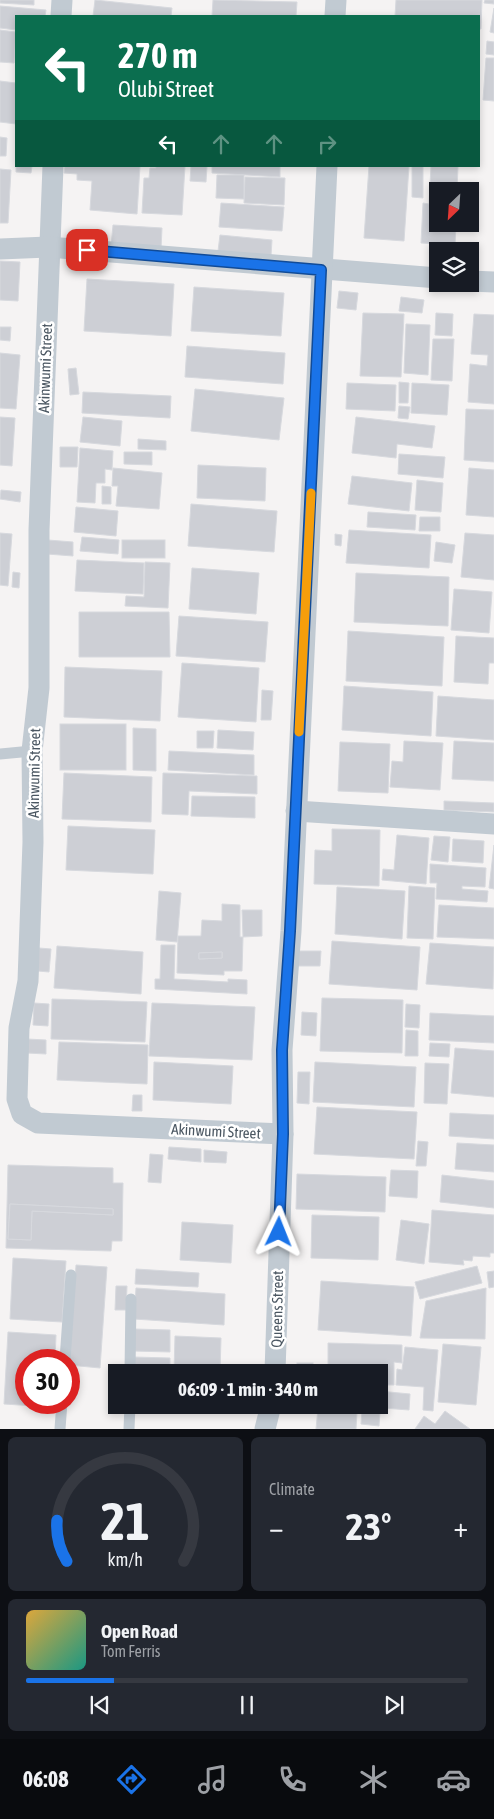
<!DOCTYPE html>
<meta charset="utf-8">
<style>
body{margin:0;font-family:"Asap Condensed",sans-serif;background:#242831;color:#f1f3f6;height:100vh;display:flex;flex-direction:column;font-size:19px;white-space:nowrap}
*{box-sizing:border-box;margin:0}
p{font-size:16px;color:#9ea1a6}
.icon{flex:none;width:28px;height:28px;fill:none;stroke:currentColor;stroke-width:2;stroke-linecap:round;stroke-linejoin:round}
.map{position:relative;height:1429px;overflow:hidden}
.details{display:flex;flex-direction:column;gap:8px;padding:8px;background:#0d0f14;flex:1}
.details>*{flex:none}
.guide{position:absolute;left:15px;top:15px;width:465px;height:152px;border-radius:0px;box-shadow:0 2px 8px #0003;background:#0b6e4f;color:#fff;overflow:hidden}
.needle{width:32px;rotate:205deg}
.buttons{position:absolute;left:429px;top:182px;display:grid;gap:10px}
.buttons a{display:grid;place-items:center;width:50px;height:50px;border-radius:0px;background:#171b24;box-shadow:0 2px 8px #0003;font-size:25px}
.speed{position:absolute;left:15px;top:1349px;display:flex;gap:10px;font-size:25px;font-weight:700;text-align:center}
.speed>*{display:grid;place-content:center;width:65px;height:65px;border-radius:50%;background:#171b24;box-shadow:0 2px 8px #0003;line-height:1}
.speed .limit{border:8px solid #d22;background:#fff;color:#111}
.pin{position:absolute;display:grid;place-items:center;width:42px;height:42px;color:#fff;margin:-21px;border-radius:10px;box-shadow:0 2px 8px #0006}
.me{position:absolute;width:55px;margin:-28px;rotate:2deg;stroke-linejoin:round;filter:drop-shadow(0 0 4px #0008)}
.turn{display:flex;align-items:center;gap:18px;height:105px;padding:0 20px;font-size:22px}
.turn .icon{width:65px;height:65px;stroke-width:2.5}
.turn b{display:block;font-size:35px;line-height:42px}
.lanes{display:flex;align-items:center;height:48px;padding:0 20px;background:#0003;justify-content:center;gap:25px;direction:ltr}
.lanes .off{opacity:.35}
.big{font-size:38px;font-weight:700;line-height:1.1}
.details .tile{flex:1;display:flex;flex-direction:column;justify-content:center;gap:8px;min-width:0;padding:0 18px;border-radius:8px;background:#242831}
.details .dial{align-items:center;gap:0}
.dial svg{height:130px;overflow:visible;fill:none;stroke:#363941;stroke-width:7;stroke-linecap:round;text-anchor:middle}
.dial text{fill:#f1f3f6;stroke:none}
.song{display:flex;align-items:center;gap:15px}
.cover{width:60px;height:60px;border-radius:8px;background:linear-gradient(135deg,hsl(40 70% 55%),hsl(170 70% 35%))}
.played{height:5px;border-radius:2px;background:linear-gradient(90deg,#1a73e8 20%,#363941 20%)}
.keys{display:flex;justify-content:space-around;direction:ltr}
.heat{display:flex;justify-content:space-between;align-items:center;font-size:28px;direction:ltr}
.details .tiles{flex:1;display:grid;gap:8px;grid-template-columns:1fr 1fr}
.tile:last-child{grid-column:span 2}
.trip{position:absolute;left:108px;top:1364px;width:280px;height:50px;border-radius:0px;background:#171b24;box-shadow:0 2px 8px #0003;font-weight:700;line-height:50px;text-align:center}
.menu{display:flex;height:80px;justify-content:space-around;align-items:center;background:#090b0e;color:#9ea1a6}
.menu .icon{width:35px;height:35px}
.menu .selected{color:#1a73e8}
.menu b{font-size:22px;color:#f1f3f6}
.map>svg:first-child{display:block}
.building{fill:#cdcfd5;stroke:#d7d9de;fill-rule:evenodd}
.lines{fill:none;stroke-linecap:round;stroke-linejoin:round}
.lane{stroke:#c1cad2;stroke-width:11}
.street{stroke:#c1cad2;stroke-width:21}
.route-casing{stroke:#114b97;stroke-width:12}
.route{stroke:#1a73e8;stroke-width:9}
.slow{stroke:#f59e0b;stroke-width:9}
.labels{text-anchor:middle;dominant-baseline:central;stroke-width:5;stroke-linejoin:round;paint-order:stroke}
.street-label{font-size:15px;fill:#4a5661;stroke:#fff}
</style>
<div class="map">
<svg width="494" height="1429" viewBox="0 0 494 1429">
<rect width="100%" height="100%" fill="#f5f3f3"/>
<!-- building -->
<g class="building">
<path d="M0,0H34V5L0,3Z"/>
<path d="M95,0L172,8L171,16H93Z"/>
<path d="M213,0L297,2L296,16H212Z"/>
<path d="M396,0H482L481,29H479V16H395Z"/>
<path d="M485,0H494V4L484,3Z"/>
<path d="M0,6L46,10L45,16H16V30L0,28Z"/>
<path d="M494,8V33L490,32Z"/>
<path d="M0,30L16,32L14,63L0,62Z"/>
<path d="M487,41L494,42V55L486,54Z"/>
<path d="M486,58H494V101L483,100Z"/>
<path d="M0,81L16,83V124L0,122Z"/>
<path d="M0,137L7,138L6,156H0Z"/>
<path d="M16,165L32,166L31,173L16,172Z"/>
<path d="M65,166H140L137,214L90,210L92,181L77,180V174L64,173Z"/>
<path d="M156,166H185L182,215L142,213L144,178H149L150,168H156Z"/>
<path d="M191,166H207L206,182L190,181Z"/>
<path d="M212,166H280V177L212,173Z"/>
<path d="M369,166H409L404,241L364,238Z"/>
<path d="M412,166H423V198L412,197Z"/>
<path d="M431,166H458L457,191H438V224H456L455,245L421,243L423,203L429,204Z"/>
<path d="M0,169L11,170L8,223H0Z"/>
<path d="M217,175H244V199L216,198Z"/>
<path d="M245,177L285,178L284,205L244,203Z"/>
<path d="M221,203L284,207L282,231L219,227Z"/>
<path d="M113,225L162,228L161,249L111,246Z"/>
<path d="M220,235L272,240L271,256L218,251Z"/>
<path d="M0,261L20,262L18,301L0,300Z"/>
<path d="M87,279L174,284L171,336L84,331Z"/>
<path d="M194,287L284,293L281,336L191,331Z"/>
<path d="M339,291L358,293L356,310L337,308Z"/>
<path d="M401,297L424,300L422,313L399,311Z"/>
<path d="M363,313L404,314L401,377L360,376Z"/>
<path d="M436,313L453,314L452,336L435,335Z"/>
<path d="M474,314L494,315V404L468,402L470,364L487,366L488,355L471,354Z"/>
<path d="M406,324L430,325L428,375L404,373Z"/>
<path d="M0,327H11L10,341L0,340Z"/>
<path d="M433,339H454L452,381L431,380Z"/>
<path d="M187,346L285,353L283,384L185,377Z"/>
<path d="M0,353L20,355L16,409L0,408Z"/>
<path d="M76,368L79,394L70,395L68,369Z"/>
<path d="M399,382L409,383L408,403H399Z"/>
<path d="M347,383L396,385L395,411L346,409Z"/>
<path d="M412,383L449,385L447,415L411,413Z"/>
<path d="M195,389L284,398L279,440L191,431Z"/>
<path d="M83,392L171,396L170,418L82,413Z"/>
<path d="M399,406L410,407L408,419L398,418Z"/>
<path d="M466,409L494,410V462L464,460Z"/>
<path d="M0,417L15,418L12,466L0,465Z"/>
<path d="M83,417L122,421L120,446L80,442Z"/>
<path d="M356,417L435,426L432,448L397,444L396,458L352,453Z"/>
<path d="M138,439L166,441V450L138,449Z"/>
<path d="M60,447H78L77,467H60Z"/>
<path d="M80,448L113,451L112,470L105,469V483H96L95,503L77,502Z"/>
<path d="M124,452H152V465L124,464Z"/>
<path d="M399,454L445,457L443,478L398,474Z"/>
<path d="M198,465L266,468L265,501L197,498Z"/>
<path d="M113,468L162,473L159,509L116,506L118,486H112Z"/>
<path d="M469,468L494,470V517L466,515Z"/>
<path d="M352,476L412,483L409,511L348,504Z"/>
<path d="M417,480L443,483L441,512L415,510Z"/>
<path d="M102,486L111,487V504H102Z"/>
<path d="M1,490L21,492L20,502L0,499Z"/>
<path d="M191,504L277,511L274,552L188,546Z"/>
<path d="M76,507L118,511L116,536L74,532Z"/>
<path d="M368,512L416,515L415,530L367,527Z"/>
<path d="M420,517H440V531H419Z"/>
<path d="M349,530L431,535L429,568L346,563Z"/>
<path d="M0,533L12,534L8,586L0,585Z"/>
<path d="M465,533L494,535V580L461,577Z"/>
<path d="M335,534L342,535L341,546L335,545Z"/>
<path d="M82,537L119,540L118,554L80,551Z"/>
<path d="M48,540L73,542V556L47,554Z"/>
<rect x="122" y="540" width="43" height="18"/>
<path d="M436,542L455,545L452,563L434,561Z"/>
<path d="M77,560L144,563L143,594L75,591Z"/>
<path d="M145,562L170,563L168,608L125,606L126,596L144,597Z"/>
<path d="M192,568L259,573L256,614L189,609Z"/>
<path d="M13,572L20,573L19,588L12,587Z"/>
<path d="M356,573L449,577L448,626L354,622Z"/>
<path d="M454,589L492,592L489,633L451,630Z"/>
<path d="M79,612H169L170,657H79Z"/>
<path d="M179,616L268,622L265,662L176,656Z"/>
<path d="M348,631L444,637L442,686L346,681Z"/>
<path d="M456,636L494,638V663H489L488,684L454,682Z"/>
<path d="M182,663L259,668L256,722L178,717Z"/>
<path d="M65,667L162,671L160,721L64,717Z"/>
<path d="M344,686L433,692L431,736L342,730Z"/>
<path d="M262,690L273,691L271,720H261Z"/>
<path d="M438,696L494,700V740L436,736Z"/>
<rect x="60" y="724" width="66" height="46"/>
<path d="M133,728L156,729V771L133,770Z"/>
<path d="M218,730L254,732L253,750L217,748Z"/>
<path d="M197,731H214L213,748H197Z"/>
<path d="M404,741L443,743L440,790L390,787L392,761L403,762Z"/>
<path d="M454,741L494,743V781L452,779Z"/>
<path d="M340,742L390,744L388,793L338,791Z"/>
<path d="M169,751L254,755V775L168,770Z"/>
<path d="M64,773L152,777L151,822L62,819Z"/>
<path d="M163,773L257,776V794L189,791L188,815L162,814Z"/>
<path d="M192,796L255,797V818L191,816Z"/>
<path d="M444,801L494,803V812L444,810Z"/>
<path d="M68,826L155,830L153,874L66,870Z"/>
<path d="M332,829L380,830L379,886L314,884L315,850L332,851Z"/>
<path d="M397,835L429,838L426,884L382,880L383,869L394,870Z"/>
<path d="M434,836L450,837L448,862L431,860Z"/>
<path d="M453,839L484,841L483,863L452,861Z"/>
<path d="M494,845V889L489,888Z"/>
<path d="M430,864L486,868L485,887L462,886V889L488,891L487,902L436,899L437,883H430Z"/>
<path d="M409,886L435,888L433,939L407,938Z"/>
<path d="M337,887L405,891L402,939L335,934Z"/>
<path d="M159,891L181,893L177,942L156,940Z"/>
<path d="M222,904L240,905V937H243L242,971H224V975L177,973L178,936H201L202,920L222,921ZM222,952V958L199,959V953Z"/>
<path d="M439,905L494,908V939L437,937Z"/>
<path d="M242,910H262V936L243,937Z"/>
<path d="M332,941L420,947L417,990L329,984Z"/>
<path d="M430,943L494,947L493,989L426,984Z"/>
<path d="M161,945H175L174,979L228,982V979L247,980V994L155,989V979H160Z"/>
<path d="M57,946L143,952L141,994L54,988Z"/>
<path d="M39,948L51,949L49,972L38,971Z"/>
<path d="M295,951H321L320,966H295Z"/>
<path d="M222,952V958L199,959V953Z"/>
<path d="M322,998L403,1000L402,1053L320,1051Z"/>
<path d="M52,999L147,1002L145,1042L51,1039Z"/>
<path d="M34,1003L49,1004L48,1026L33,1025Z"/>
<path d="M152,1003L255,1007L252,1060L149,1056Z"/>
<path d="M406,1004L420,1005L419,1028L405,1027Z"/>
<path d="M302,1012L317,1013L316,1036L301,1035Z"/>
<path d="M430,1013L494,1016V1043L429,1040Z"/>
<path d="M406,1030L418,1031V1056H405Z"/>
<path d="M27,1039L46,1040V1054L27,1053Z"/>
<path d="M59,1042L148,1045L147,1084L57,1080Z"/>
<path d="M430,1043L450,1044L449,1057L429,1056Z"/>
<path d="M455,1048L494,1051V1097L451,1093Z"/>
<path d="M154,1062L233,1066L231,1104L153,1100Z"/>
<path d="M315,1062L416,1067L414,1107L313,1102Z"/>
<path d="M425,1063L449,1064L447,1104L424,1103Z"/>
<path d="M298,1072H310L309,1104L297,1103Z"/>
<path d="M133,1095H142V1111H132Z"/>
<path d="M317,1107L417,1112L414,1159L314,1154Z"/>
<path d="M450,1113L494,1115V1139L449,1136Z"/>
<path d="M418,1141L428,1142L426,1166H416Z"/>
<path d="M457,1143L494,1145V1172L455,1169Z"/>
<path d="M169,1147L201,1149V1162L168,1159Z"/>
<path d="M204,1150L227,1152L226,1163L204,1162Z"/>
<path d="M150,1154L163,1155L161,1183L148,1182Z"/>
<path d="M8,1165L113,1168V1183H123L122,1241H112L111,1251L6,1248ZM10,1204L113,1209V1215L32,1211L31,1240L8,1239Z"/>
<path d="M391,1170L418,1171L417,1198L389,1196Z"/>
<path d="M297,1174L386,1177L385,1212L296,1209Z"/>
<path d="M442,1175L494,1181V1208L440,1202Z"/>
<path d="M10,1204L113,1209V1215L32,1211L31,1240L8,1239Z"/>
<path d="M432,1210L494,1215V1253H490V1257L473,1256L472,1261L463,1260L464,1265L429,1262Z"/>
<path d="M312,1215L379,1217L378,1260L311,1258Z"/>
<path d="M401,1220L429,1224L424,1264L396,1260Z"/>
<path d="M182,1222L233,1225L231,1263L180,1260Z"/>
<path d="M13,1258L66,1261L62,1322L10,1319Z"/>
<path d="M76,1265L107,1267L100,1368L69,1365Z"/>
<path d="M477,1266L482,1283L420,1299L415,1282Z"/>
<path d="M136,1269L199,1273L198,1287L135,1284Z"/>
<path d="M494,1271V1287L489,1288L487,1272Z"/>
<path d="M321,1281L414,1287L411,1336L318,1330Z"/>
<path d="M116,1286H127L126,1310H115Z"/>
<path d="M136,1288L225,1294L224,1325L134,1319Z"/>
<path d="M486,1288L485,1339L420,1338L426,1301Z"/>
<path d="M134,1329L170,1330V1352L133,1351Z"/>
<path d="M8,1332L56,1335L55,1360H26V1402H52V1407L4,1404Z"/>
<path d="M175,1336L221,1338L220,1372H174Z"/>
<path d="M328,1343L402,1345V1363L394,1362V1385H379V1372H328Z"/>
<path d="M443,1344L481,1347L476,1405L438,1402Z"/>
<path d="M405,1347L438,1350L433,1411L423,1410L424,1387L396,1385L397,1369L402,1370Z"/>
<path d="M133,1357L170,1358V1372H133Z"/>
<rect x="297" y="1363" width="16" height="9"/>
<rect x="281" y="1369" width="12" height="3"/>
<path d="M379,1391L410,1394L409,1410L357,1406L379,1405Z"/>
<path d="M152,1405H217V1410Z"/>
<path d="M294,1405H348V1407L294,1406Z"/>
<path d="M318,1408L357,1412L356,1429H316Z"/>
<path d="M362,1411L380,1412L379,1426L361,1424Z"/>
<path d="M445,1411L470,1429H415L424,1416L435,1424Z"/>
</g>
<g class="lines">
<!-- lane -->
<g class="lane">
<path d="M0,754L32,751"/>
<path d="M65,1360L71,1275"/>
<path d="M130,1372L131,1299"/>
<path d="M60,1429L62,1402"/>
<path d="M129,1429L130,1405"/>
</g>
<!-- street -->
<g class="street">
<path d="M61,16L62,0"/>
<path d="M335,16L336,0"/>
<path d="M53,166L39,530V688L32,751L33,842L28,981L19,1028L17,1099L22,1114L38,1123L283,1134"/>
<path d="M0,249L48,247L438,278"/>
<path d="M470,281L494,282"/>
<path d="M296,811L494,824"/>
<path d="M275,1372L283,1134L282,1050L291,931L327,166"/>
<path d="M265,1429L271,1405"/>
</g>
</g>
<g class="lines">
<defs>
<path id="route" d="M87,250L321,270L290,931L282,1050L283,1134L279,1232"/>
</defs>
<!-- route casing -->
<use href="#route" class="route-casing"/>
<!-- route -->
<use href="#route" class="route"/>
<!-- slow -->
<path class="slow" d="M299,732L311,493"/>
</g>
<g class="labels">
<!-- street labels -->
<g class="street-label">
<text transform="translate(45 368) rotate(-88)">Akinwumi Street</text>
<text transform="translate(34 773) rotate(-89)">Akinwumi Street</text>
<text transform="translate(216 1131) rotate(3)">Akinwumi Street</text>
<text transform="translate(277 1309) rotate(-89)">Queens Street</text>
</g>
</g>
</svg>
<div class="buttons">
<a><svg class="needle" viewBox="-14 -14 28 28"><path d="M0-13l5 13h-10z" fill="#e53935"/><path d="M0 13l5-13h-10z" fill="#9ea1a6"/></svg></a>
<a><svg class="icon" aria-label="layers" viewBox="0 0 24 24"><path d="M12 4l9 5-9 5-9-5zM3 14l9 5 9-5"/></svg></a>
</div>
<div class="speed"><div class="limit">30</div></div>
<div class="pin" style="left:87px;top:250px;background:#d93025"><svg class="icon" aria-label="arrive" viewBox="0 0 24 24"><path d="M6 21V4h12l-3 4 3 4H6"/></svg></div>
<svg class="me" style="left:279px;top:1232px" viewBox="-20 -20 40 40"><path d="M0-17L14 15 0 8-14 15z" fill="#1a73e8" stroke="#fff" stroke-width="4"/></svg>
<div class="trip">06:09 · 1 min · 340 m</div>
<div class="guide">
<div class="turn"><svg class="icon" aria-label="left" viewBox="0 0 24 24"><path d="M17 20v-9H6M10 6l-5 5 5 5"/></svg><div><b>270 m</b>Olubi Street</div></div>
<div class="lanes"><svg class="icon" aria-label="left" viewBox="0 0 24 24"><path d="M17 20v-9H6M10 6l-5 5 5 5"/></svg><svg class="icon off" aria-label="ahead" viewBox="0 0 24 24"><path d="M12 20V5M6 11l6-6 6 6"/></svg><svg class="icon off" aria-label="ahead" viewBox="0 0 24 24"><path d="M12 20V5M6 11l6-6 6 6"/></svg><svg class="icon off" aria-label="right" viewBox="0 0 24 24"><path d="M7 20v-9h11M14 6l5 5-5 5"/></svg></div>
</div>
</div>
<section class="details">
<div class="tiles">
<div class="tile dial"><svg viewBox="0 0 100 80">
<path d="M14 69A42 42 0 1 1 86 69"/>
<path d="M14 69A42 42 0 0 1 8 44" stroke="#1a73e8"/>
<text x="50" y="56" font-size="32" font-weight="700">21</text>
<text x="50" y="72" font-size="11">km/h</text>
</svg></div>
<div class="tile"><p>Climate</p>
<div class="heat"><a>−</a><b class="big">23°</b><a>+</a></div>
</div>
<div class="tile">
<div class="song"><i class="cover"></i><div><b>Open Road</b><p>Tom Ferris</p></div></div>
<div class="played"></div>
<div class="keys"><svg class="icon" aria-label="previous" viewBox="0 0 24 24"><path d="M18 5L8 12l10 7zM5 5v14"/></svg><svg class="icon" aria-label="pause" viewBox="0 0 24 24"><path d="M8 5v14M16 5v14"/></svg><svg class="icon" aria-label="next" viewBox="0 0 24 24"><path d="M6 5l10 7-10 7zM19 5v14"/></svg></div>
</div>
</div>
</section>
<nav class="menu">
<b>06:08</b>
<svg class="icon selected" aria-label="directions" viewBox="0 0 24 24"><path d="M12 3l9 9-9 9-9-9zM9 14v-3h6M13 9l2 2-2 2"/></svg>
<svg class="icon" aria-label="music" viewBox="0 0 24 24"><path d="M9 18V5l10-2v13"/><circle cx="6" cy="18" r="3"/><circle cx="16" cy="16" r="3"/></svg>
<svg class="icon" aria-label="phone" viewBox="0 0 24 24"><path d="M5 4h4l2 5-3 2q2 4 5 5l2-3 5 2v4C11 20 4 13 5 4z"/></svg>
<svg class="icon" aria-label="climate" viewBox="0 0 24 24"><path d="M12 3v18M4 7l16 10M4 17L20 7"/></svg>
<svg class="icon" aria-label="car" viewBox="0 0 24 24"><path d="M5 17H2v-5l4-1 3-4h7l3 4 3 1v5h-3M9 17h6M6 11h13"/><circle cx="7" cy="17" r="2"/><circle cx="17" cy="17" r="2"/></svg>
</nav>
